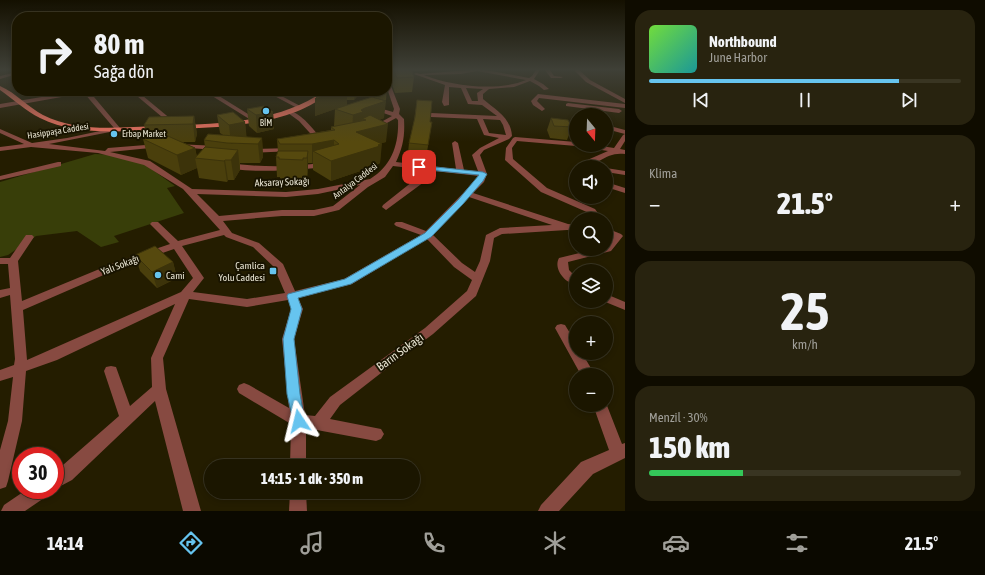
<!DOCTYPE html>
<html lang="tr">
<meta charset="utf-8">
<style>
body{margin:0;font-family:"Asap Condensed",sans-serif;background:#28230f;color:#f1f3f6;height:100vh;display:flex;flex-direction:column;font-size:15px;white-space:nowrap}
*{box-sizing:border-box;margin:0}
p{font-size:13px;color:#a09f99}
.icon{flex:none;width:22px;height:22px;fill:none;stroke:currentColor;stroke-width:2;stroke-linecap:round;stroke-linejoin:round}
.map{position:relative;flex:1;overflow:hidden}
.drawer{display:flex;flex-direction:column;gap:10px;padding:10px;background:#0f0c00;width:360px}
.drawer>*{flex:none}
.top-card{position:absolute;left:12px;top:12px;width:380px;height:84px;border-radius:16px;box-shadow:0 2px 6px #0003,0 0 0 1px #393522;background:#1b1600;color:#f1f3f6;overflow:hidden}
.needle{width:26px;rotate:161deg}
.buttons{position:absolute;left:569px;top:108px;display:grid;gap:8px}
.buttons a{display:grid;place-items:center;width:44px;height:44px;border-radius:50%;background:#1b1600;box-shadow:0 2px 6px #0003,0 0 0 1px #393522;font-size:20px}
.speed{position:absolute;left:12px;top:447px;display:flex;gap:8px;font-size:20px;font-weight:700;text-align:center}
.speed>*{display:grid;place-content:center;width:52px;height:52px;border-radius:50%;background:#1b1600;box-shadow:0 2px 6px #0003,0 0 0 1px #393522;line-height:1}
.speed .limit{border:6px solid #d22;background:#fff;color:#111}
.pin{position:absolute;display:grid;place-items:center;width:34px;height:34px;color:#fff;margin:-17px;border-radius:8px;box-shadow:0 2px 6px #0006}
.me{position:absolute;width:44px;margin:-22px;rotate:350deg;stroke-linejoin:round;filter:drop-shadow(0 0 3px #0008)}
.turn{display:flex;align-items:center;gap:14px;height:84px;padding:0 16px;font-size:18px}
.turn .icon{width:52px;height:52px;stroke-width:2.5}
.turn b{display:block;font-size:28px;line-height:34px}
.big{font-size:30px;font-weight:800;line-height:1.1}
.drawer .card{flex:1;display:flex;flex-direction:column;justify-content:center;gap:6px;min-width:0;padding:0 14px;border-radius:16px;background:#28230f}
.drawer .dial{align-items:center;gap:0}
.dial b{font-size:52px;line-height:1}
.song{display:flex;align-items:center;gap:12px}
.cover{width:48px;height:48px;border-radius:6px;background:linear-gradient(135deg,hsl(100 70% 55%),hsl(180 70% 35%))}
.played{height:4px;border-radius:2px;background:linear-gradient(90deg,#66c4ef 80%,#393522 80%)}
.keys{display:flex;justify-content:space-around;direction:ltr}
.heat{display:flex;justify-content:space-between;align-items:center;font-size:22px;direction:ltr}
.charge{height:6px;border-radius:3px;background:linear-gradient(90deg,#34c759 30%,#393522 0)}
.trip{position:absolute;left:204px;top:459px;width:216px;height:40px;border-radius:20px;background:#1b1600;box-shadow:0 2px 6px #0003,0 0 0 1px #393522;font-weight:800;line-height:40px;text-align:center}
.dock{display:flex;height:64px;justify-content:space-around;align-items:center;background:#0b0900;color:#a09f99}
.dock .icon{width:28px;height:28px}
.dock .selected{color:#66c4ef}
.dock b{font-size:18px;color:#f1f3f6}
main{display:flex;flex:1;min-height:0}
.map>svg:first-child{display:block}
.green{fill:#383e09}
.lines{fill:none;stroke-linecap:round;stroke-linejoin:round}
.minor{fill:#874a41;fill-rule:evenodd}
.major{fill:#f17361;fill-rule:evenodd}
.wall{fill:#4a3f0c}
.shaded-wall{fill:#3c330a}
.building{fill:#56490e;stroke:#3c330a}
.route{fill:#66c4ef;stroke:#427f9b}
.poi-dot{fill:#66c4ef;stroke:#191400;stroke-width:1.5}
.labels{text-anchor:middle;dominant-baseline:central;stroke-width:4;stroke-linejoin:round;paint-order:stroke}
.far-poi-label{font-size:9px;fill:#e8e4d2;stroke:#191400}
.far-street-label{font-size:9px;fill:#e8e4d2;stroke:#191400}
.street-label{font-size:10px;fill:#e8e4d2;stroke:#191400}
.poi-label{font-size:10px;fill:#e8e4d2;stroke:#191400;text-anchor:end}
.near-street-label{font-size:12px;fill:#e8e4d2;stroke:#191400}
</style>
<main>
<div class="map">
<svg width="625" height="511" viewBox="0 0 625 511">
<rect width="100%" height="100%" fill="#241d00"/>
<!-- green -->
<path class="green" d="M95,154L115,155L143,163L175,186L167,188L184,213L114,236L119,242L101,247L77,231L36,236L8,255L0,257V182Z"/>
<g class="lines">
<!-- minor -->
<g class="minor">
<path d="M469,70H486L529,78L532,76L536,70H540L534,79L543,84L549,89L544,90L539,86L530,81L514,87L489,89L483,94V99C496,110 511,118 512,136L509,139L484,150L480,155L487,174L484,182L473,193L568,224L576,225V231L567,230L502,234L494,238L490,261L476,296L433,334L381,373L340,405L330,419L381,429L384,434L381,439L376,441L306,428V466H290L291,424L239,393L237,389L239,385L244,383L249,385L289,408L282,339L291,309L288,300L247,307L189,299L163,358L166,389L201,511H183L155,401L72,480L55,489V472L119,416L104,371L106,367L111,366L116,367L130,406L152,387L151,358L175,304L57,360L26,371L22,421L8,481L6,487L0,489V450L8,421L13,377L0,381V370L14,365L15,359L10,295L0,298V290L10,288L8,264H0V258H10L26,235H32L34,237L18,261L22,301L114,263L170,244L150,224L152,222H158L178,241L220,230L183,189L144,165L98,153L31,147L0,151V147L24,144L0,133V129L32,143L67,138L114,128L84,93L0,108V104L77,91H89L120,128V130L49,144L105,151L108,148L158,144L161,146L160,147L110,152L150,161L192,189L286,192L318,189L370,179C392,166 399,144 398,120L396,118L376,129H372V127L392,116L369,108L372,106L393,112L394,109L387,88V80L389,81L400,109L399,114L404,119C405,136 403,147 396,162L456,169L452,143L455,141L458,143L464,170L478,171L472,155L480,148L499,138L484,135L477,119L431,117L428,115L431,113L497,116L482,105L468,104L461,88L449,87V105L444,106L442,102L445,85L414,74L416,73L420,74ZM477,71L526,80C498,92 451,86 424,75L461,74ZM466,88L483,89L477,93L478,101H472ZM483,119L500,120L503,125L506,135L489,133ZM393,166L427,170L383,205L382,207L386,210L424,182L434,171L479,176L477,179L426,231L402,222H396L394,224L396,226L421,235L344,279L295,291L283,264L259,243L232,233L223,221L282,216H314L339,210L368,187L385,177ZM360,185L333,206L314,210H282L219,216L197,194L286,197L318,194ZM469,197L552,225L500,228L486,235L480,261L475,272L462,263L433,235ZM224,235L226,237L253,247L274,267L285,293L247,299L193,292L204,278L182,246ZM427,239L454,267L472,280L467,291L425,328L330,397L315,416L305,415L294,339L303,309L298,298L352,284ZM174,249L193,278L181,292L27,360L23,310L122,267Z"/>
<path d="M545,70H550L554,76L563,77L561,78H551Z"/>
<path d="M574,70H579L590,80L625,99V103L586,82Z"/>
<path d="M387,71L404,72L406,73L404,74L387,73Z"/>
<path d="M17,72V74L0,79V76Z"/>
<path d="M131,91H137L178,125V127H174Z"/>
<path d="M204,91H211L256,119L251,120Z"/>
<path d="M265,91H272L304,108L299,109Z"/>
<path d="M538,94L625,104V108L539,98L537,101L545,109L542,111L533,105L531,101Z"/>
<path d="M568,103L619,109L622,111L619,113L566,106V104Z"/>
<path d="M288,111C299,110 316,132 323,141V143H319L299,121L288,113Z"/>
<path d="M606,125L625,130V134L606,129Z"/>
<path d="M625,134V141L620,149L625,150V154C606,151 597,167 580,167L585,161L608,151L582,147L579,145L576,146L517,141L512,148L513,159L547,188L595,209L602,219H593L589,213L541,192L505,160L506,148L513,138L515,137L576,142V145H595L614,148L623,135Z"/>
<path d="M176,144L218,146L221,148L218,150L174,147L173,146Z"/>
<path d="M292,148L294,149V151L250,153L247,151L250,149Z"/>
<path d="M58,162H61V166L0,180V176Z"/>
<path d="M325,162L329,164L328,166C310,170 236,175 223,165L227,163C260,167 292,168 325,162Z"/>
<path d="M606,168L625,171V175L606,172Z"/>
<path d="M606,182L625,188V193L606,187Z"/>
<path d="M606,228L621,234L623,236L611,251L568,262L569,270L576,277V285C565,283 553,269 559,258L596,249H606V245L612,237L606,234Z"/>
<path d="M606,294L625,302V310L603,301H606Z"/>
<path d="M561,324L565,325L576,343V353H582L595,375H581L555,328L557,325Z"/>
<path d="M606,403L622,444L625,443V458L593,474L559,511H538L541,505L581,462L609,450L593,405H606Z"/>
<path d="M26,490H49L47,496L25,511H1L4,505Z"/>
<path d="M290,492H306L307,511H289Z"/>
</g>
<!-- major -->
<g class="major">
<path d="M0,86C16,93 28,107 43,115C78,133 121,127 158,126L161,128L158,130C119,131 76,136 40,118C26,111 13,99 0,90Z"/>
<path d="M324,91H330C296,124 227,127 182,129L179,127L182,125C231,123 283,120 324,91Z"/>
</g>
</g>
<!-- wall -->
<g class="wall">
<path d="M387,70L388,78L386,100H382L384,118L379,120L386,142L381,143L380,163L378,164V165L331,181L313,170V163H308V170L307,178H303V180L280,179V177H277L276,157L278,152L277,139L331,130V127L334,126L335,109L315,116V99L324,91H362L354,100H347V105L375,98L374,91H387Z"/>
<path d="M392,70H428V71H412L414,77L412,92L395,93L392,84V79L391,75Z"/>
<path d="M417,100L430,122H432L425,164L407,162L409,143L414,121Z"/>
<path d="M247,109L273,112L274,129L257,133L249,126Z"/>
<path d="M217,115L245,122L246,137L262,138L263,157L260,163H240V170L234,180H228L227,182L199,178L197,168L181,175L148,158L143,139L147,138L144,125L194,116L197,134L195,142H182L195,148L197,157L205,147L204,140L223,135L220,133Z"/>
<path d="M551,118L572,127L567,140L550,138L547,130Z"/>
<path d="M135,255L173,262L177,278L157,288L140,271Z"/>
</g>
<!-- shaded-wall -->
<g class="shaded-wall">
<path d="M341,91H347V105L315,116V99Z"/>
<path d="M355,91H362L354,100Z"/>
<path d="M386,101L384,118L366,125V120L362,119V129L352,133L353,115L365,108Z"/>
<path d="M273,112L274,129L257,133L256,115Z"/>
<path d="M194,116L197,134L195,142L193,124Z"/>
<path d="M245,122L247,140L231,144L229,125Z"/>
<path d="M388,124L386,142L354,150L356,132Z"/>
<path d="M262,138L263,157L260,163L258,144Z"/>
<path d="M334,140V159L313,151V163L312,164V144Z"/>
<path d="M382,144L380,163L378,164V165L331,181V161Z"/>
<path d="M195,148L197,158H195L197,168L181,175L177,155Z"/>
<path d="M238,150L240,170L234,180L231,160Z"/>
<path d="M308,151V170L307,178V158Z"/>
<path d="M225,160L228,180L227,182L224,161Z"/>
<path d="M173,262L177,278L157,288L152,272Z"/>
</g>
<!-- building -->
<g class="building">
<path d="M387,70L388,78H387Z"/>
<path d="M394,70H411L414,77L397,78Z"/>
<path d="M324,91H341L315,99Z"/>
<path d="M372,97L386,101L365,108L361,110L363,112L353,115L335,109Z"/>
<path d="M417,100L432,101L430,122H432L428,145L409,143L415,117Z"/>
<path d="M264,106L273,112L256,115L247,109Z"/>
<path d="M233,112L245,122L229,125L217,115Z"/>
<path d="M370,115L388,124L356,132L382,144L378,145L380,146L331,161L313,151L339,144L334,140L312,144H280L277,139L335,130L331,127L366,120L362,119Z"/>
<path d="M194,116L193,124L144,125L149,117Z"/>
<path d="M551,118L568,120L572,127L554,126Z"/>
<path d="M161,133L195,148L177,155L143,139Z"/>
<path d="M208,134L262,138L258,144L227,143L204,140Z"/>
<path d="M205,147L238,150L231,160H225L224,161L195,158Z"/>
<path d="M278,151H308L307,158H303V160L279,159V157H276Z"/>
<path d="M155,246L173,262L152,272L135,255Z"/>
</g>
<!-- sky -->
<linearGradient id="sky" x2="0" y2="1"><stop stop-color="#141000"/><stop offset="0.49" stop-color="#3f4037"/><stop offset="1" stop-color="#3f4037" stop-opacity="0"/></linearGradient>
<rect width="625" height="142" fill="url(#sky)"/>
<!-- route -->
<path class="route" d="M417,165L483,172L487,174L483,181L463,204L431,237L351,284L298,298L302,309L294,339L300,394L305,421L303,425L299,427L294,425L287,394L283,339L291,309L287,296L288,294L345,279L425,233L458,200L479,175L419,169L416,167Z"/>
<!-- markers -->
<g class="poi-dot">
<circle cx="266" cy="111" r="4"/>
<circle cx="114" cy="134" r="4"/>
<rect x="269" y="267" width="8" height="8" rx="2"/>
<circle cx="158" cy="275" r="4"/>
</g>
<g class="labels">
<!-- far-poi labels -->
<g class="far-poi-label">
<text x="266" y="123">BİM</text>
<text x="122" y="134" text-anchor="start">Erbap Market</text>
</g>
<!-- far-street labels -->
<g class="far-street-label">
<text transform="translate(58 131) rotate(-9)">Hasippaşa Caddesi</text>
<text transform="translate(355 181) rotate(-37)">Antalya Caddesi</text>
</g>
<!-- street labels -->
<g class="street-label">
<text transform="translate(282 182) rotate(-2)">Aksaray Sokağı</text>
<text transform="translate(120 265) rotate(-21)">Yalı Sokağı</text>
</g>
<!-- poi labels -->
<g class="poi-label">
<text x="265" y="265">Çamlica<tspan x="265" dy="12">Yolu Caddesi</tspan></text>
<text x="166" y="275" text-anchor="start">Cami</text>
</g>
<!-- near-street labels -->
<g class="near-street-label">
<text transform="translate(400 352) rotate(-36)">Barın Sokağı</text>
</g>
</g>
</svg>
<div class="buttons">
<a><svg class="needle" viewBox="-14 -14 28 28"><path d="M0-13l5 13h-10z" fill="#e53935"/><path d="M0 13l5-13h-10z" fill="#a09f99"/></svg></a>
<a><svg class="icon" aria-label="sound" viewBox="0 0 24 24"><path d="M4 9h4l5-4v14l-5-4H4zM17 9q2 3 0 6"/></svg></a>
<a><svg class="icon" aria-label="search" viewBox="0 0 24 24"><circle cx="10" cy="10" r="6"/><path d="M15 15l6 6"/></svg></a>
<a><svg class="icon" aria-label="layers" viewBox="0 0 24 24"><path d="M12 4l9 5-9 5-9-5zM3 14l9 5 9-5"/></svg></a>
<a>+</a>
<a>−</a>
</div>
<div class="speed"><div class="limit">30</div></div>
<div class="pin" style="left:419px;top:167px;background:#d93025"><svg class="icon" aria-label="arrive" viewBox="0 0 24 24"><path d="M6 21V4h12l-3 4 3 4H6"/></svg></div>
<svg class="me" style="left:299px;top:421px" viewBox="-20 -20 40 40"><path d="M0-17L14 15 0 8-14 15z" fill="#66c4ef" stroke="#fff" stroke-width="4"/></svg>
<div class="trip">14:15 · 1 dk · 350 m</div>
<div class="top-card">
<div class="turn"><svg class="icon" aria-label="right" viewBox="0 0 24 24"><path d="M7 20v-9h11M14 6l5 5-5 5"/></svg><div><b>80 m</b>Sağa dön</div></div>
</div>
</div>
<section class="drawer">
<div class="card">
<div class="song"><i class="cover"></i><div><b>Northbound</b><p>June Harbor</p></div></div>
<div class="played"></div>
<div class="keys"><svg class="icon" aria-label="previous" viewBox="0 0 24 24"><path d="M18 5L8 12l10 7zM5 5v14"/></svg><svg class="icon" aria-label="pause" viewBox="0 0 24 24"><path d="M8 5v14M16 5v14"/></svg><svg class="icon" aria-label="next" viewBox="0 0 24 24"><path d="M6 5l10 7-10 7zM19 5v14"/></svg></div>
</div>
<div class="card"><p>Klima</p>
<div class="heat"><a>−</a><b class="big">21.5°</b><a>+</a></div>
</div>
<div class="card dial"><b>25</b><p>km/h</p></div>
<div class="card"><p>Menzil · 30%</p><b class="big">150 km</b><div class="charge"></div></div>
</section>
</main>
<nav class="dock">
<b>14:14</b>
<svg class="icon selected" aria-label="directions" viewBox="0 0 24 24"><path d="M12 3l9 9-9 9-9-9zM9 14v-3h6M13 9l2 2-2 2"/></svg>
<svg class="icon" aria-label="music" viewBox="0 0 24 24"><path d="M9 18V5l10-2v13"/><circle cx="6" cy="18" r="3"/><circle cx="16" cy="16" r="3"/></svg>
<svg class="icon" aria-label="phone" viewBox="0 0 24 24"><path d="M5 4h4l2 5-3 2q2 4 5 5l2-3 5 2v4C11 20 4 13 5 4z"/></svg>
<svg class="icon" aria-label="climate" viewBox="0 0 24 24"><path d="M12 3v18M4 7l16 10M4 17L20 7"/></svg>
<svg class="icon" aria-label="car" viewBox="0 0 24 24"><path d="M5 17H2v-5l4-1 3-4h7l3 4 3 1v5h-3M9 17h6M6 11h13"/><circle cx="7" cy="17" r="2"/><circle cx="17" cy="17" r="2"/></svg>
<svg class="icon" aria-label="filters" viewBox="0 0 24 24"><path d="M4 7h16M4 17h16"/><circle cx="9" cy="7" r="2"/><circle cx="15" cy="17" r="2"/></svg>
<b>21.5°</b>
</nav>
